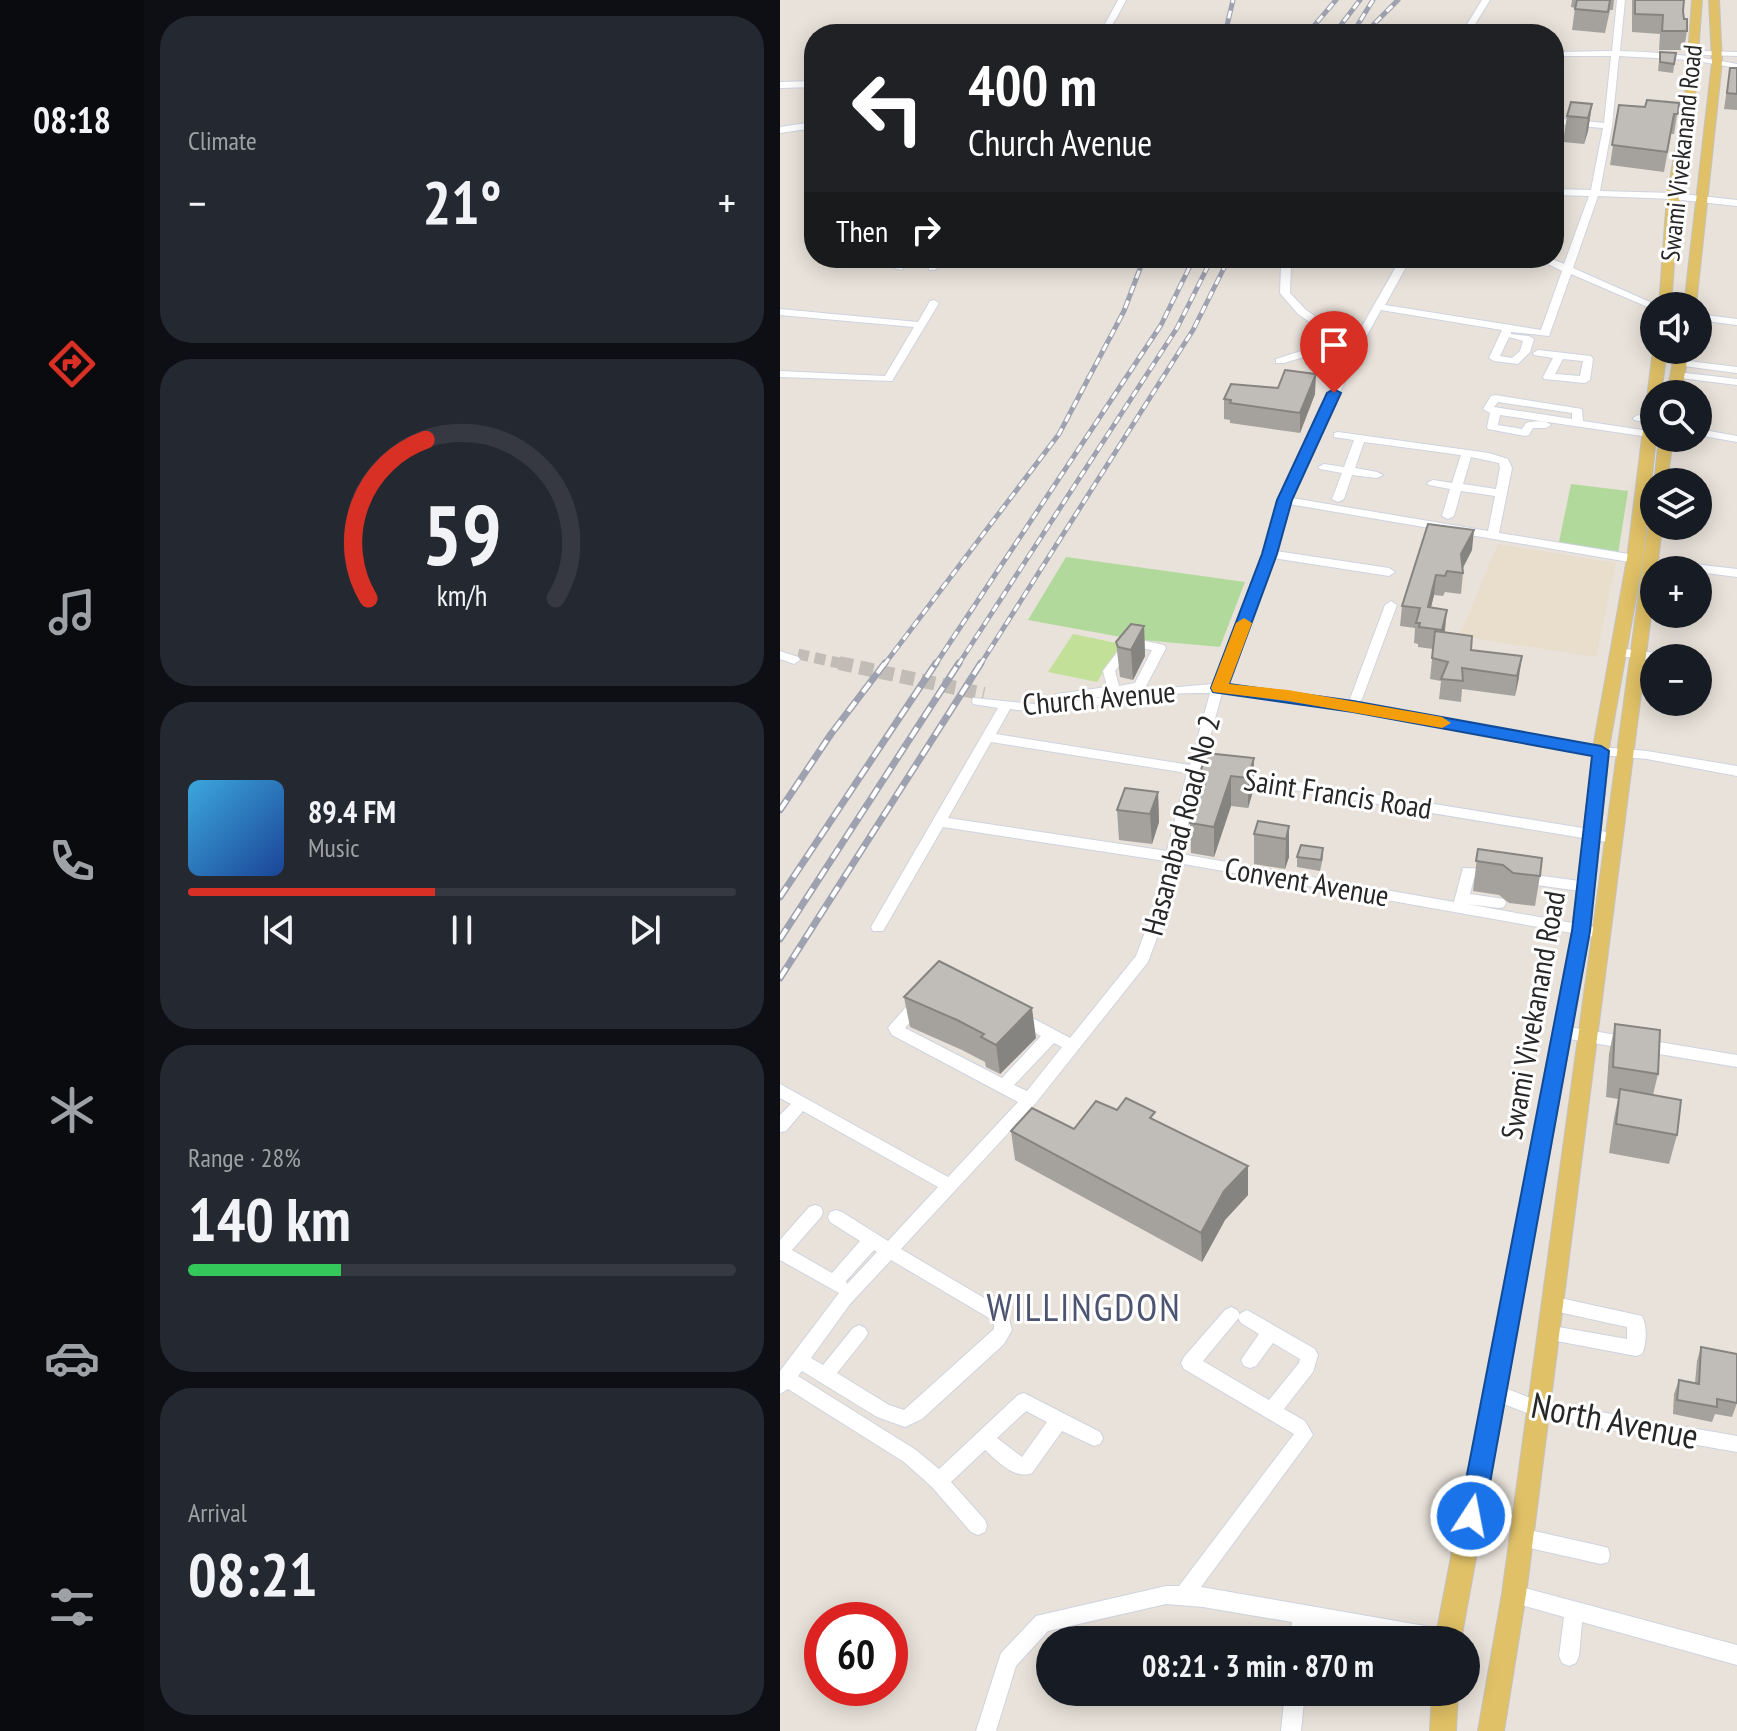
<!DOCTYPE html>
<meta charset="utf-8">
<style>
body{margin:0;font-family:"PT Sans Narrow",sans-serif;background:#242831;color:#f1f3f6;height:100vh;display:flex;flex-direction:column;font-size:30px;white-space:nowrap}
*{box-sizing:border-box;margin:0}
p{font-size:26px;color:#9ea1a6}
.icon{flex:none;width:44px;height:44px;fill:none;stroke:currentColor;stroke-width:2;stroke-linecap:round;stroke-linejoin:round}
.map{position:relative;flex:1;overflow:hidden}
.details{display:flex;flex-direction:column;gap:16px;padding:16px;background:#0d0f14;width:636px}
.details>*{flex:none}
.hud{position:absolute;left:24px;top:24px;width:760px;height:244px;border-radius:32px;box-shadow:0 4px 20px #0003;background:#202124;color:#fff;overflow:hidden}
.fabs{position:absolute;left:860px;top:292px;display:grid;gap:16px}
.fabs a{display:grid;place-items:center;width:72px;height:72px;border-radius:50%;background:#171b24;box-shadow:0 4px 20px #0003;font-size:40px}
.speed{position:absolute;left:24px;top:1602px;display:flex;gap:16px;font-size:40px;font-weight:700;text-align:center}
.speed>*{display:grid;place-content:center;width:104px;height:104px;border-radius:50%;background:#171b24;box-shadow:0 4px 20px #0003;line-height:1}
.speed .limit{border:12px solid #d22;background:#fff;color:#111}
.pin{position:absolute;display:grid;place-items:center;width:68px;height:68px;color:#fff;margin:-82px -34px;border-radius:50% 50% 50% 0;rotate:-45deg;box-shadow:0 0 8px #0007}
.pin .icon{rotate:45deg}
.me{position:absolute;width:88px;margin:-44px;rotate:11deg;stroke-linejoin:round;filter:drop-shadow(0 0 6px #0008)}
.turn{display:flex;align-items:center;gap:28px;height:168px;padding:0 32px;font-size:36px}
.turn .icon{width:104px;height:104px;stroke-width:2.5}
.turn b{display:block;font-size:56px;line-height:68px}
.then{display:flex;align-items:center;height:76px;padding:0 32px;background:#0003;gap:16px;font-size:30px}
.big{font-size:60px;font-weight:700;line-height:1.1}
.details .card{flex:1;display:flex;flex-direction:column;justify-content:center;gap:12px;min-width:0;padding:0 28px;border-radius:32px;background:#242831}
.details .dial{align-items:center;gap:0}
.dial svg{height:208px;overflow:visible;fill:none;stroke:#363941;stroke-width:7;stroke-linecap:round;text-anchor:middle}
.dial text{fill:#f1f3f6;stroke:none}
.song{display:flex;align-items:center;gap:24px}
.cover{width:96px;height:96px;border-radius:12px;background:linear-gradient(135deg,hsl(200 70% 55%),hsl(220 70% 35%))}
.played{height:8px;border-radius:4px;background:linear-gradient(90deg,#d93025 45%,#363941 45%)}
.keys{display:flex;justify-content:space-around;direction:ltr}
.heat{display:flex;justify-content:space-between;align-items:center;font-size:44px;direction:ltr}
.charge{height:12px;border-radius:6px;background:linear-gradient(90deg,#34c759 28%,#363941 0)}
.trip{position:absolute;left:256px;top:1626px;width:444px;height:80px;border-radius:40px;background:#171b24;box-shadow:0 4px 20px #0003;font-weight:700;line-height:80px;text-align:center}
main{display:flex;flex:1;min-height:0}
.menu{display:flex;flex-direction:column;width:144px;justify-content:space-around;align-items:center;background:#090b0e;color:#9ea1a6}
.menu .icon{width:56px;height:56px}
.menu .current{color:#d93025}
.menu b{font-size:36px;color:#f1f3f6}
.map>svg:first-child{display:block}
.education{fill:#e8decb}
.green{fill:#b2d99c}
.pitch{fill:#c3e098}
.lines{fill:none;stroke-linecap:round;stroke-linejoin:round}
.minor-tunnel-far1{stroke:#c1bdb6;stroke-width:11;stroke-dasharray:11 6;stroke-linecap:butt}
.minor-tunnel{stroke:#c1bdb6;stroke-width:14;stroke-dasharray:14 7;stroke-linecap:butt}
.minor-casing{stroke:#cfd3df;stroke-width:2}
.major-casing{stroke:#c3c3c3;stroke-width:2}
.minor{fill:#fff;fill-rule:evenodd}
.major{fill:#e0c167;fill-rule:evenodd}
.rail-far1-casing{stroke:#9ea1af;stroke-width:5}
.rail-casing{stroke:#9ea1af;stroke-width:7}
.rail-far1{stroke:#fff;stroke-width:3;stroke-dasharray:8;stroke-linecap:butt}
.rail{stroke:#fff;stroke-width:4;stroke-dasharray:12;stroke-linecap:butt}
.wall{fill:#a5a29d}
.shaded-wall{fill:#868480}
.building{fill:#c0bcb7;stroke:#868480;stroke-width:2}
.route{fill:#1a73e8;stroke:#114b97;stroke-width:2}
.slow{fill:#f59e0b}
.labels{text-anchor:middle;dominant-baseline:central;stroke-width:6;stroke-linejoin:round;paint-order:stroke}
.far-street-label{font-size:26px;fill:#272727;stroke:#fff}
.street-label{font-size:30px;fill:#272727;stroke:#fff}
.near-street-label{font-size:36px;fill:#272727;stroke:#fff}
.near-neighbourhood-label{font-size:38px;letter-spacing:2px;fill:#4d5472;stroke:#fff}
</style>
<main>
<nav class="menu">
<b>08:18</b>
<svg class="icon current" aria-label="directions" viewBox="0 0 24 24"><path d="M12 3l9 9-9 9-9-9zM9 14v-3h6M13 9l2 2-2 2"/></svg>
<svg class="icon" aria-label="music" viewBox="0 0 24 24"><path d="M9 18V5l10-2v13"/><circle cx="6" cy="18" r="3"/><circle cx="16" cy="16" r="3"/></svg>
<svg class="icon" aria-label="phone" viewBox="0 0 24 24"><path d="M5 4h4l2 5-3 2q2 4 5 5l2-3 5 2v4C11 20 4 13 5 4z"/></svg>
<svg class="icon" aria-label="climate" viewBox="0 0 24 24"><path d="M12 3v18M4 7l16 10M4 17L20 7"/></svg>
<svg class="icon" aria-label="car" viewBox="0 0 24 24"><path d="M5 17H2v-5l4-1 3-4h7l3 4 3 1v5h-3M9 17h6M6 11h13"/><circle cx="7" cy="17" r="2"/><circle cx="17" cy="17" r="2"/></svg>
<svg class="icon" aria-label="filters" viewBox="0 0 24 24"><path d="M4 7h16M4 17h16"/><circle cx="9" cy="7" r="2"/><circle cx="15" cy="17" r="2"/></svg>
</nav>
<section class="details">
<div class="card"><p>Climate</p>
<div class="heat"><a>−</a><b class="big">21°</b><a>+</a></div>
</div>
<div class="card dial"><svg viewBox="0 0 100 80">
<path d="M14 69A42 42 0 1 1 86 69"/>
<path d="M14 69A42 42 0 0 1 36 8" stroke="#d93025"/>
<text x="50" y="56" font-size="32" font-weight="700">59</text>
<text x="50" y="72" font-size="11">km/h</text>
</svg></div>
<div class="card">
<div class="song"><i class="cover"></i><div><b>89.4 FM</b><p>Music</p></div></div>
<div class="played"></div>
<div class="keys"><svg class="icon" aria-label="previous" viewBox="0 0 24 24"><path d="M18 5L8 12l10 7zM5 5v14"/></svg><svg class="icon" aria-label="pause" viewBox="0 0 24 24"><path d="M8 5v14M16 5v14"/></svg><svg class="icon" aria-label="next" viewBox="0 0 24 24"><path d="M6 5l10 7-10 7zM19 5v14"/></svg></div>
</div>
<div class="card"><p>Range · 28%</p><b class="big">140 km</b><div class="charge"></div></div>
<div class="card"><p>Arrival</p><b class="big">08:21</b></div>
</section>
<div class="map">
<svg width="957" height="1731" viewBox="0 0 957 1731">
<rect width="100%" height="100%" fill="#e8e2da"/>
<!-- education -->
<path class="education" d="M718,544L836,563L816,657L679,636Z"/>
<!-- green -->
<g class="green">
<path d="M791,484L848,491L838,554L779,542Z"/>
<path d="M286,557L465,582L440,647L352,639L248,620Z"/>
</g>
<!-- pitch -->
<path class="pitch" d="M293,634L341,644L317,682L268,672Z"/>
<g class="lines">
<!-- minor-tunnel-far1 -->
<path class="minor-tunnel-far1" d="M18,654L68,665"/>
<!-- minor-tunnel -->
<path class="minor-tunnel" d="M59,663L204,694"/>
<defs>
<g id="minor">
<path d="M338,0H346C338,14 332,34 314,34L324,26Z"/>
<path d="M702,0H710L689,34H681Z"/>
<path d="M837,0H845L840,51C879,52 918,56 957,64V68L911,60L839,56L832,126L820,191L893,193L957,200V206L893,199L818,196L793,268L879,306L870,308L791,274L769,336L731,332V334L749,336L754,339L750,352L738,364L714,361L709,358L722,330L601,310L580,348L512,498L708,531L715,496L681,491L674,516L668,519L662,516L670,489L649,485L647,483L653,480L672,483L681,455L584,442L575,468L597,472L603,475L597,478L572,475L564,499L558,502L552,499L562,473L540,469L538,467L544,464L564,467L574,440L554,437V433L558,432L709,453L728,459L732,468L719,533L855,555L861,559L855,563L509,504L496,551L609,568L615,572L609,576L493,558L445,685L571,702L570,699L605,605L611,601L617,605L582,699L578,703L821,747L867,751L957,766V776L867,759L821,755L573,710L442,693L422,767L428,771L426,774L420,775L401,854L674,902L683,868L713,869L720,874L718,878H694L690,894L724,899L726,903L724,907L719,908L687,904L820,928L825,929L827,933L825,937L820,938L398,863L385,916L368,962L255,1104L121,1249L221,1308L228,1315L232,1330L224,1344L142,1419L125,1427L97,1417L22,1371L18,1376L136,1450L159,1469L238,1395L244,1393L320,1432L323,1438L320,1444L314,1446L282,1431L252,1473C234,1480 218,1461 205,1450L171,1482L205,1520L207,1526L205,1532L198,1535L191,1532L152,1487L124,1462L8,1389L0,1394V1371L59,1293L0,1260V1240L29,1207L35,1205L41,1207L43,1212L41,1217L12,1250L52,1273L80,1241L50,1222L48,1217L50,1212L56,1210L62,1212L108,1241L158,1187L23,1111L6,1131L0,1132V1115L11,1104L0,1098V1084L168,1177L238,1102L112,1035L108,1028L111,1024L135,997H145L147,1001L145,1005L125,1028L222,1078L261,1036L235,1022L232,1018L235,1014H245L290,1038L356,956L371,916L385,861L163,827L103,931H93L91,927L218,708L193,704L192,701L193,698L253,704L293,702L329,696L277,702L271,698L277,694L327,687L323,671L347,639L351,638L384,645L386,648L364,690L433,684L483,554L499,500L569,349L563,345L504,363H496V359L556,340L518,314L500,293L501,266L506,258H516L511,266L510,293L526,310L573,342L621,258H631L605,305L761,330L782,271L756,258H769L784,264L809,196L774,195V189L811,190L823,128L774,124V118L824,123L831,56H774V52L832,51ZM729,337L743,341L740,351L732,358L720,356ZM691,457L719,463L720,468L716,489L683,484ZM354,647L372,650L355,683L339,686L335,671ZM430,693L410,765L216,734L230,709C281,716 328,701 379,695C396,693 413,693 430,693ZM211,742L407,773L387,851L168,818ZM274,1043L282,1047L247,1091L234,1085ZM94,1250L97,1252L67,1284L66,1281ZM111,1260L209,1318L214,1323V1329L124,1410L109,1405L57,1373L85,1338L88,1333L85,1328L79,1325L73,1328L43,1365L31,1358L70,1304ZM246,1411L267,1422L242,1457L217,1438Z"/>
<path d="M922,51L957,52V56L925,55H922Z"/>
<path d="M34,81V87L0,88V82Z"/>
<path d="M34,122V128L0,133V127Z"/>
<path d="M115,258H125L122,270L114,268Z"/>
<path d="M157,258H168L155,270H149V266Z"/>
<path d="M154,300L159,303L112,381L0,377V371L105,376L134,327L0,315V309L138,322L150,301Z"/>
<path d="M918,314L957,319V325L918,320Z"/>
<path d="M758,350L811,356L813,359L810,380L805,383L764,379L763,377L773,358L754,355L753,353ZM783,359L803,361L800,376L775,374Z"/>
<path d="M900,360L957,367V373L896,365V361Z"/>
<path d="M897,372L957,379V385L893,377V373Z"/>
<path d="M715,395L802,409L803,421L869,431L874,435L869,437L720,415L718,425L742,429L746,423C753,421 766,420 771,425L766,428H753L749,435L745,436L708,429L707,427L710,413L703,409L711,396ZM718,402L792,413V419L714,407Z"/>
<path d="M858,415L874,418V424L854,420L853,418Z"/>
<path d="M918,429L957,436V442L918,435Z"/>
<path d="M870,559L957,569V577L918,572V570L866,566V560Z"/>
<path d="M838,648L883,654L889,658H874V661L834,655L832,652Z"/>
<path d="M0,651L18,657L20,660L14,664L0,659Z"/>
<path d="M856,670L874,672V680L852,677L850,674Z"/>
<path d="M457,772L833,833L840,838L833,843L452,780L450,777Z"/>
<path d="M741,873L807,882L814,887L807,892L736,882L734,878Z"/>
<path d="M783,1026L957,1055V1067L783,1038L778,1036L775,1032L778,1028Z"/>
<path d="M771,1296L862,1316C867,1325 867,1344 862,1354L856,1356L761,1338L758,1333L761,1328L767,1325L847,1339V1327L765,1309L762,1304L765,1299Z"/>
<path d="M451,1307L457,1310L460,1315L457,1320L423,1361L489,1400L519,1363L520,1359L493,1343L476,1366L470,1368L464,1366L461,1360L479,1334L461,1323L458,1318L461,1313L467,1310L535,1349L538,1355L533,1372L504,1409L525,1421L533,1435L421,1587L668,1630L675,1633L678,1640H613L531,1626L530,1640H510L512,1622L423,1607L386,1604L268,1631L236,1666L216,1731H196L221,1653L256,1616L386,1586H399L514,1434L404,1369L401,1363L404,1357L445,1310Z"/>
<path d="M715,1384L758,1401L957,1436V1452L757,1417L709,1398L706,1392L709,1386Z"/>
<path d="M741,1528L821,1546L828,1548L830,1555L828,1562L821,1564L741,1546L734,1543L732,1537L734,1531Z"/>
<path d="M734,1585L957,1645V1665L802,1622L799,1656L796,1663L789,1666L782,1663L779,1656L784,1617L727,1601L724,1594L727,1587Z"/>
<path d="M505,1692H525L521,1731H501Z"/>
</g>
<g id="major">
<path d="M912,0H922L915,96L899,196L891,306H879L887,196L905,96Z"/>
<path d="M929,0H939L942,62L916,306H904L932,62Z"/>
<path d="M873,350H887L881,394H874L876,438L863,559L830,742L810,931L681,1640H655L792,931L814,742L847,559Z"/>
<path d="M895,350H909L901,394H887Z"/>
<path d="M879,438H893L887,482L874,484Z"/>
<path d="M874,522V526H882L877,570H874V592L746,1594L724,1731H698L722,1594L868,526Z"/>
<path d="M652,1692H678L676,1731H650Z"/>
</g>
</defs>
<!-- minor casing -->
<use href="#minor" class="minor-casing"/>
<!-- major casing -->
<use href="#major" class="major-casing"/>
<!-- minor -->
<use href="#minor" class="minor"/>
<!-- major -->
<use href="#major" class="major"/>
<defs>
<g id="rail-far1">
<path d="M445,34L453,0"/>
<path d="M527,34L556,0"/>
<path d="M554,34L580,0"/>
<path d="M572,34L593,0"/>
<path d="M584,34L618,0"/>
<path d="M104,665L279,434L344,311L364,258"/>
<path d="M155,665L381,325L414,258"/>
<path d="M178,665L397,328L432,258"/>
<path d="M200,665L413,330L449,258"/>
</g>
<g id="rail">
<path d="M0,810L51,734L105,663"/>
<path d="M0,897L156,663"/>
<path d="M0,939L179,663"/>
<path d="M0,978L201,663"/>
</g>
</defs>
<!-- rail-far1 casing -->
<use href="#rail-far1" class="rail-far1-casing"/>
<!-- rail casing -->
<use href="#rail" class="rail-casing"/>
<!-- rail-far1 -->
<use href="#rail-far1" class="rail-far1"/>
<!-- rail -->
<use href="#rail" class="rail"/>
</g>
<!-- wall -->
<g class="wall">
<path d="M792,0H834L833,10H830L825,33L792,30L795,8L791,7Z"/>
<path d="M852,0H904L903,11L907,31L904,50H879L880,34L852,32Z"/>
<path d="M880,52L896,53L893,73L878,71Z"/>
<path d="M950,68H957V110L944,109Z"/>
<path d="M899,103L894,134H891L884,172L830,165L839,105L865,107Z"/>
<path d="M812,104L808,131L804,144L783,142L787,116Z"/>
<path d="M535,394L520,433L450,423V420L444,419V399Z"/>
<path d="M648,524L692,550L683,568V573L681,594L665,592L663,596L654,595L651,607L665,632L691,650L739,677L735,696L682,689L681,702L659,699L661,681L650,679L653,649L638,647V644L634,643L635,628L620,626L622,606Z"/>
<path d="M364,626L365,656L353,680L340,677L336,642Z"/>
<path d="M474,758V788L468,808L451,806L434,857L411,853L410,823L418,801V780Z"/>
<path d="M378,792L379,822L372,844L339,840L337,810Z"/>
<path d="M509,826V857L505,869L474,864V834Z"/>
<path d="M543,848V858L540,871L517,867V857Z"/>
<path d="M698,849L760,876L755,906L729,903L719,895L693,891Z"/>
<path d="M124,997L256,1038L220,1074L206,1067L205,1062L182,1050L130,1027Z"/>
<path d="M835,1024L878,1074L873,1095L897,1135L889,1164L829,1153L834,1118L838,1099L826,1097L829,1054Z"/>
<path d="M337,1110L376,1121L468,1195L445,1220L422,1262L235,1160L231,1131L294,1129Z"/>
<path d="M921,1347L957,1403L952,1417L935,1414L932,1422L893,1414L894,1394L899,1380L915,1383L917,1361Z"/>
</g>
<!-- shaded-wall -->
<g class="shaded-wall">
<path d="M812,104L808,131L804,144L808,118Z"/>
<path d="M536,374L535,394L520,433V413Z"/>
<path d="M694,530L692,550L679,575L681,554Z"/>
<path d="M656,575L654,595L646,627L648,607Z"/>
<path d="M667,610L665,630L660,650L662,630Z"/>
<path d="M364,626L365,656L353,680L351,650Z"/>
<path d="M742,656L739,677L735,696L737,676Z"/>
<path d="M474,758V788L468,808V778Z"/>
<path d="M451,776V806L434,857V827Z"/>
<path d="M378,792L379,822L372,844L370,814Z"/>
<path d="M509,826V857L505,869L506,839Z"/>
<path d="M252,1008L256,1038L220,1074L216,1045Z"/>
<path d="M468,1166V1195L445,1220L422,1262L421,1233L444,1191Z"/>
</g>
<!-- building -->
<g class="building">
<path d="M797,0H830L828,12L795,9Z"/>
<path d="M855,0H904L903,11L904,19H907V31H882L883,15L855,14Z"/>
<path d="M880,52L896,53L894,64L880,62Z"/>
<path d="M950,68H957V94L947,93Z"/>
<path d="M867,100L899,103L898,114H894L887,152L832,145L839,105L865,107Z"/>
<path d="M791,102L812,104L808,118L787,116Z"/>
<path d="M505,370L536,374L520,413L450,403L451,400L444,399L451,384L498,388Z"/>
<path d="M648,524L694,530L681,554L683,573L667,571L665,576L656,575L648,607L667,610L662,630L639,627L640,623H636L640,608L622,606Z"/>
<path d="M351,624L364,626L351,650L338,647L336,642Z"/>
<path d="M655,631L692,636L691,650L742,656L737,676L682,668L683,681L661,679L668,662L652,658Z"/>
<path d="M426,753L474,758L468,778L451,776L434,827L410,823L426,781L418,780Z"/>
<path d="M345,788L378,792L370,814L337,810Z"/>
<path d="M478,821L509,826L506,839L474,834Z"/>
<path d="M521,845L543,848L541,860L517,857Z"/>
<path d="M698,849L762,858L760,876L733,873L723,865L696,861Z"/>
<path d="M159,961L252,1008L216,1045L201,1037L204,1034L177,1020L124,997Z"/>
<path d="M835,1024L880,1030L878,1074L833,1067Z"/>
<path d="M840,1089L901,1100L897,1135L836,1124Z"/>
<path d="M346,1098L375,1112L370,1118L468,1166L444,1191L421,1233L231,1131L252,1108L294,1129L316,1101L337,1110Z"/>
<path d="M921,1347L957,1354V1403L937,1399V1407L897,1400L899,1380L919,1384Z"/>
</g>
<!-- route -->
<path class="route" d="M554,389L561,393L512,500L497,554L449,684L573,701L821,746L829,751L810,931L704,1516L700,1524L691,1528L683,1524L679,1516L792,931L812,756L573,712L433,692L431,688L482,554L497,500L547,393Z"/>
<!-- slow -->
<path class="slow" d="M464,618L472,623L449,684L508,690L662,717L671,723L662,728L508,701L433,692L431,688L456,623Z"/>
<g class="labels">
<!-- far-street labels -->
<g class="far-street-label">
<text transform="translate(901 153) rotate(-84)">Swami Vivekanand Road</text>
</g>
<!-- street labels -->
<g class="street-label">
<text transform="translate(319 697) rotate(-5)">Church Avenue</text>
<text transform="translate(558 793) rotate(9)">Saint Francis Road</text>
<text transform="translate(400 825) rotate(-75)">Hasanabad Road No 2</text>
<text transform="translate(527 881) rotate(10)">Convent Avenue</text>
<text transform="translate(752 1015) rotate(-80)">Swami Vivekanand Road</text>
</g>
<!-- near-street labels -->
<g class="near-street-label">
<text transform="translate(835 1420) rotate(11)">North Avenue</text>
</g>
<!-- near-neighbourhood labels -->
<g class="near-neighbourhood-label">
<text x="304" y="1306">WILLINGDON</text>
</g>
</g>
</svg>
<div class="fabs">
<a><svg class="icon" aria-label="sound" viewBox="0 0 24 24"><path d="M4 9h4l5-4v14l-5-4H4zM17 9q2 3 0 6"/></svg></a>
<a><svg class="icon" aria-label="search" viewBox="0 0 24 24"><circle cx="10" cy="10" r="6"/><path d="M15 15l6 6"/></svg></a>
<a><svg class="icon" aria-label="layers" viewBox="0 0 24 24"><path d="M12 4l9 5-9 5-9-5zM3 14l9 5 9-5"/></svg></a>
<a>+</a>
<a>−</a>
</div>
<div class="speed"><div class="limit">60</div></div>
<div class="pin" style="left:554px;top:393px;background:#d93025"><svg class="icon" aria-label="arrive" viewBox="0 0 24 24"><path d="M6 21V4h12l-3 4 3 4H6"/></svg></div>
<svg class="me" style="left:691px;top:1516px" viewBox="-20 -20 40 40"><circle r="17" fill="#1a73e8" stroke="#fff" stroke-width="3"/><path d="M0-11L8 9 0 5-8 9z" fill="#fff"/></svg>
<div class="trip">08:21 · 3 min · 870 m</div>
<div class="hud">
<div class="turn"><svg class="icon" aria-label="left" viewBox="0 0 24 24"><path d="M17 20v-9H6M10 6l-5 5 5 5"/></svg><div><b>400 m</b>Church Avenue</div></div>
<div class="then">Then<svg class="icon" aria-label="right" viewBox="0 0 24 24"><path d="M7 20v-9h11M14 6l5 5-5 5"/></svg></div>
</div>
</div>
</main>
